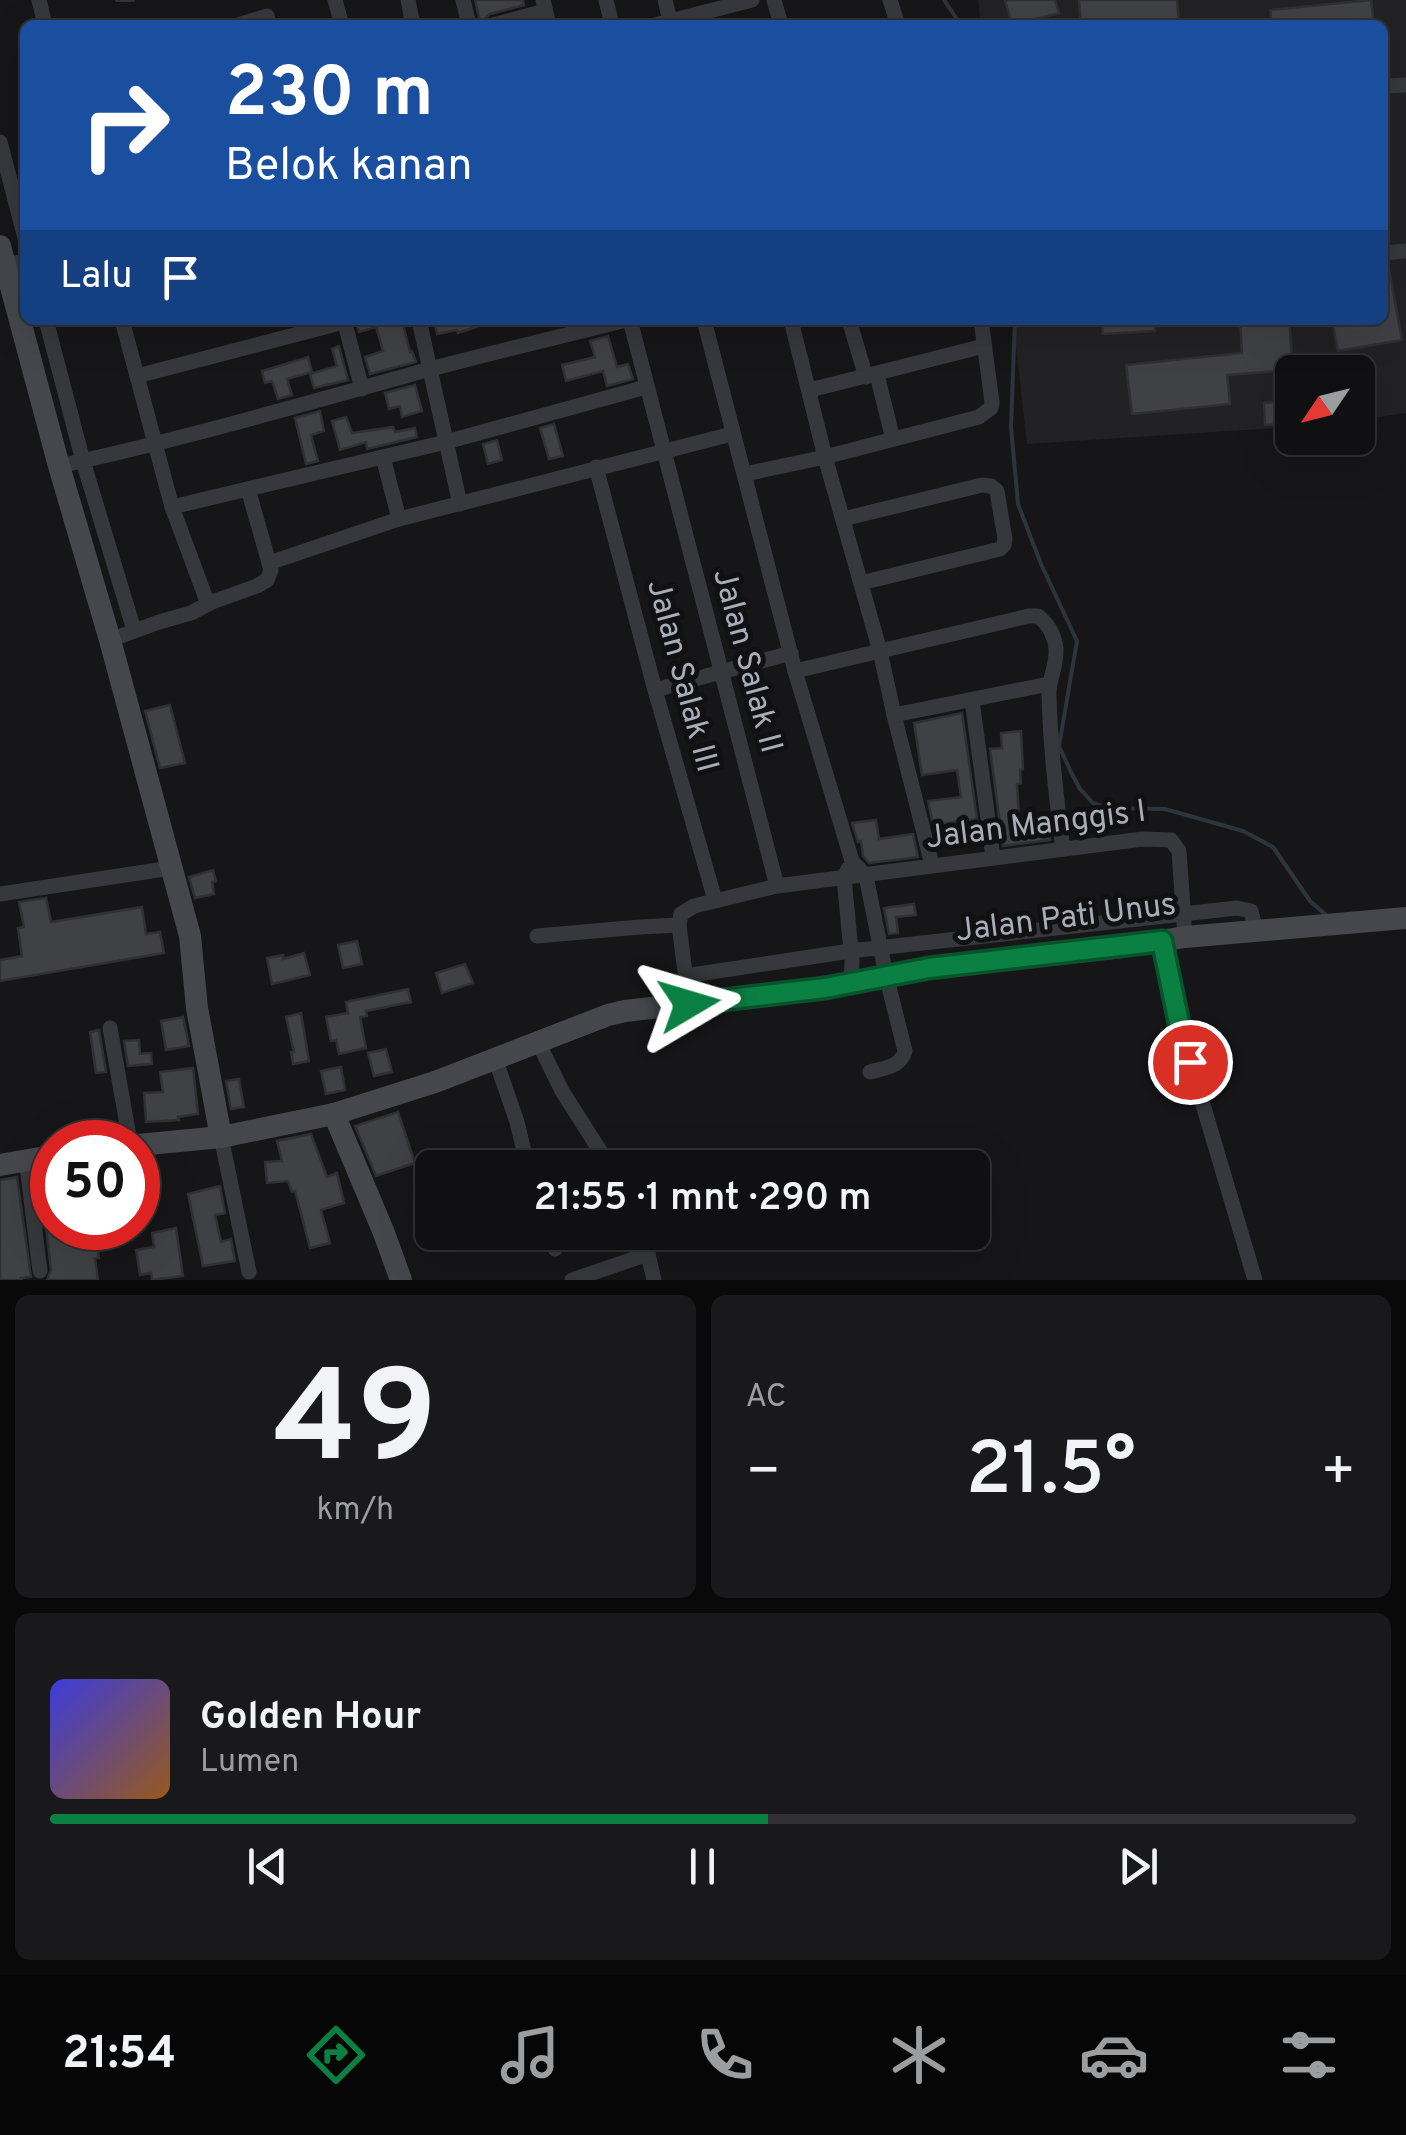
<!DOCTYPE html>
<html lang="id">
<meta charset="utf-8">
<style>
body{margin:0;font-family:Overpass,sans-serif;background:#19191b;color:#f1f3f6;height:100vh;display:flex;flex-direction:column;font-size:38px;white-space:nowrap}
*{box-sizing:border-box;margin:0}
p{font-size:32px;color:#9c9d9f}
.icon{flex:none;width:55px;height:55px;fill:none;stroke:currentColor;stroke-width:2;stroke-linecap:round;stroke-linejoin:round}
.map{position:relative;height:1280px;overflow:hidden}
.panel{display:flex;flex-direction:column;gap:15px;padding:15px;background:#09090a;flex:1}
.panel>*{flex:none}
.guide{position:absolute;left:20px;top:20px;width:1368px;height:305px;border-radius:15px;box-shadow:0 10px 40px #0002,0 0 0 2px #303032;background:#1a4fa0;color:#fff;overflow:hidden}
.needle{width:65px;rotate:235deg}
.tools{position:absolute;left:1275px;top:355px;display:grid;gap:20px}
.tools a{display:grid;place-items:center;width:100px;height:100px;border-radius:15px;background:#101012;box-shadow:0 10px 40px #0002,0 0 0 2px #303032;font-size:50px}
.speed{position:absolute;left:30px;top:1120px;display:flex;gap:20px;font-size:50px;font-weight:700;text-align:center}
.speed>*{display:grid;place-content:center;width:130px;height:130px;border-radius:50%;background:#101012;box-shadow:0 10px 40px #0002,0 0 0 2px #303032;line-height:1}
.speed .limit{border:15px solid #d22;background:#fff;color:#111}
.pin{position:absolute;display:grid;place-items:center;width:85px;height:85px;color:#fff;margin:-42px;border:5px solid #fff;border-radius:50%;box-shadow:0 2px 10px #0007}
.me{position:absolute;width:110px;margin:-55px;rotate:83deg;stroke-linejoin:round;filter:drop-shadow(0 0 8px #0008)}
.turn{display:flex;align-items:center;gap:35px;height:210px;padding:0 40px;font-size:45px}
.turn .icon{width:130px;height:130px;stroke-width:2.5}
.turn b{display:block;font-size:70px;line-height:85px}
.then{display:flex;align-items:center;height:95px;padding:0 40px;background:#0003;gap:20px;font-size:38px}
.big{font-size:75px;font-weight:600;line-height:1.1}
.panel .tile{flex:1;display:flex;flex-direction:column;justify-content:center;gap:15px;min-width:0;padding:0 35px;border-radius:15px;background:#19191b}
.panel .dial{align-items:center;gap:0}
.dial b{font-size:130px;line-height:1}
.song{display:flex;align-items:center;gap:30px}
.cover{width:120px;height:120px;border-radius:15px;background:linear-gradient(135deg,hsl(240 70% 55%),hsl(30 70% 35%))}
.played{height:10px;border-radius:5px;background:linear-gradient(90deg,#0b8043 55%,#303032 55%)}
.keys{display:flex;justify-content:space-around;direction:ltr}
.heat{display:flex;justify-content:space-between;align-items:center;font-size:55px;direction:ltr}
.panel .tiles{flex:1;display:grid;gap:15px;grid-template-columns:1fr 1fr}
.tile:last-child{grid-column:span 2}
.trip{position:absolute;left:415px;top:1150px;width:575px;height:100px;border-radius:15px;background:#101012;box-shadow:0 10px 40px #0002,0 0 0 2px #303032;font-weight:600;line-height:100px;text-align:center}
.dock{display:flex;height:160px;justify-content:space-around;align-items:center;background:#060607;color:#9c9d9f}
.dock .icon{width:70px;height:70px}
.dock .on{color:#0b8043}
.dock b{font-size:45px;color:#f1f3f6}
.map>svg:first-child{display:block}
.built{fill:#222225}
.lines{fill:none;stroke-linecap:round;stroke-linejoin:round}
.stream{stroke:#2c353c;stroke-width:4}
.building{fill:#404145;stroke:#303034;stroke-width:2.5}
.street{stroke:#37383d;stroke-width:15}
.secondary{stroke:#45474d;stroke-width:22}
.route-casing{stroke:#07532c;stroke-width:25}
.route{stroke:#0b8043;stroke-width:18}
.labels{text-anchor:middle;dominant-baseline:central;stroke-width:10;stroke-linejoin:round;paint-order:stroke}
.street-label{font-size:32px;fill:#a8adb8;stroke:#111113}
</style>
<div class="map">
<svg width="1406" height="1280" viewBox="0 0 1406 1280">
<rect width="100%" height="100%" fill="#161618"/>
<!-- built -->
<path class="built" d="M978,0H1406V413L1358,420V372H1292V427L1027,444L1013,320H1382V25H981Z"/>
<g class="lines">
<!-- stream -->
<g class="stream">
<path d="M117,0H133"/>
<path d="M944,0L961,25"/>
<path d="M1015,320L1011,427L1018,504L1041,564L1077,641L1059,746L1071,772L1080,789L1093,803L1108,808L1165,809L1243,831L1273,847L1310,901L1327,916"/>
</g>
</g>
<!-- building -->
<g class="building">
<path d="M475,0H523L524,5L490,14L480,22Z"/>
<path d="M1005,0H1055L1059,13L1012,25Z"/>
<path d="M1079,0H1177L1179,25H1081Z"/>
<path d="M1371,0L1374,25H1272L1270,10Z"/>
<path d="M1388,264L1402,340L1338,351L1332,320H1382V265Z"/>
<path d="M356,320H389V322L402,320L410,352L412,351L416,362L370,374L365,357L383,351L376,327L359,332Z"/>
<path d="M434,320H482V325L458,333L457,330L437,334Z"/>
<path d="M1102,320H1155V331L1103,334Z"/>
<path d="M1240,320H1289L1293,370L1227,375L1230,404L1132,414L1126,365L1242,353Z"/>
<path d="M608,336L617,367L628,364L633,379L607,386L603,371L566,381L562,365L595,357L590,341Z"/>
<path d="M339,346L348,380L314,388L310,374L337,366L332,349Z"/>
<path d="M308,357L312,372L287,379L292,395L278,399L272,381L265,383L262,371Z"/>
<path d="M415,385L422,411L402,417L400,406L389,409L385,393Z"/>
<path d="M1289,402L1290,424L1265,425L1264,403Z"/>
<path d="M320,411L324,431L311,435L318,461L306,464L295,418Z"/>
<path d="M346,417L352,433L393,427L395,432L415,428L417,437L367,449L366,442L340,450L332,421Z"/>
<path d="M554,424L563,456L549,459L540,428Z"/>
<path d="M497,440L502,460L488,464L483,444Z"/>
<path d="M170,705L185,763L160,768L145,711Z"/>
<path d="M962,713L977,819L933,825L928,801L961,797L957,770L922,775L914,723Z"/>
<path d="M1021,731L1023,769L1020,770L1021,783L1017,784L1019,818L1031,817L1032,828L1049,826L1050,840L1003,846L990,749L1002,748L1001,733Z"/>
<path d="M876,820L879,839L913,834L918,857L869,863L863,856L861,841L858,842L852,823Z"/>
<path d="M213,870L216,881L212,882L214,894L195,898L189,877Z"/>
<path d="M46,898L51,922L142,907L146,934L160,932L164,953L0,981V960L22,956L18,928L24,927L19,902Z"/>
<path d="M914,904L916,915L896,917L898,933L889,934L884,908Z"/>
<path d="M357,941L362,964L343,968L338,945Z"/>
<path d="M304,953L310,975L272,984L267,958L283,955V959Z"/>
<path d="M465,964L473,983L442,993L436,973Z"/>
<path d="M408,989L411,1002L366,1011L367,1016L360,1017L366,1048L339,1054L336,1040L331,1041L326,1017L348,1013L346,1002Z"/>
<path d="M301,1013L309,1061L293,1064L291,1052H294L286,1017Z"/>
<path d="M183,1017L189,1046L166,1050L161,1021Z"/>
<path d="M99,1030L106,1072L96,1073L90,1032Z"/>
<path d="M139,1040L140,1054L151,1053L152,1064L128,1066L124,1041Z"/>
<path d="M386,1049L392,1072L374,1076L368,1053Z"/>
<path d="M341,1067L345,1090L326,1094L321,1071Z"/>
<path d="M193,1068L198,1114L178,1117L179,1120L146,1122L144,1093L163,1092L160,1072Z"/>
<path d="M239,1079L244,1107L231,1109L226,1081Z"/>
<path d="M398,1112L415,1163L376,1176L355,1126Z"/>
<path d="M311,1134L327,1177L337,1173L344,1203L321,1210L330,1243L310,1248L295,1191L292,1192L288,1181L267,1183L265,1162L282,1161L277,1141Z"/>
<path d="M17,1177L31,1277L21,1278L22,1280H0V1180Z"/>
<path d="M220,1186L225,1213L215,1215L221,1242L231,1239L235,1261L203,1266L188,1194Z"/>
<path d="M52,1208V1228H95L99,1258H95L98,1280H47L51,1270L44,1209Z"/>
<path d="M176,1228L183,1276L152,1280L151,1273L140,1275L136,1250L154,1247L152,1233Z"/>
</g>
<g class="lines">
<!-- street -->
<g class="street">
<path d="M39,0L45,25"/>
<path d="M335,0L342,25"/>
<path d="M408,0L413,25"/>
<path d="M463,0L469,25"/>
<path d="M543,0L549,25"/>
<path d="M606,0L612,25"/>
<path d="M665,0L670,21"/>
<path d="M774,0L781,25"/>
<path d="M890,0L898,25"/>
<path d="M238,25L267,16L269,25"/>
<path d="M493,25L545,11"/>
<path d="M655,25L752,0"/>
<path d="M1382,86L1406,85"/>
<path d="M0,142L25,238"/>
<path d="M1382,253L1406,251"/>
<path d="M5,265L25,261"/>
<path d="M46,320L83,461L134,630"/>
<path d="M122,320L172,507L208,604"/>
<path d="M344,320L362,389"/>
<path d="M419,320L460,504"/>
<path d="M630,320L777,886"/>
<path d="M704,320L795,671L852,861L866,876L886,975L905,1051C901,1067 884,1068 870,1072"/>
<path d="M791,320L825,457L880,651L894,715L932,865"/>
<path d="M849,320L866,377"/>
<path d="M877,375L893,439"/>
<path d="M137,376L344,322"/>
<path d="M810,390L984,346"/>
<path d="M383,457L399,519"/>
<path d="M59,466C183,439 304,404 427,370C493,352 560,337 626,320"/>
<path d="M596,467L655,690L715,900"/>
<path d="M745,474L825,457L979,417L991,408L992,402L981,320"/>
<path d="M172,507L446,442L646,387"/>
<path d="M843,519L982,485L991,486L997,491L1005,539L1004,545L1000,549L861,583"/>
<path d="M269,563L399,519L732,434"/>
<path d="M110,640L159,622L191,613L212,602L257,586L267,580L271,570L248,489"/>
<path d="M795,671L1029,616H1038C1048,624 1055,636 1056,649C1057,665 1049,679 1049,694C1050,746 1056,797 1063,849"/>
<path d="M655,690L791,653"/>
<path d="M972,700L993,857"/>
<path d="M894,715L1049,684"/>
<path d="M848,869L844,878L852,961L851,984"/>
<path d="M0,894L171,868"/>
<path d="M537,936L640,927L679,925"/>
<path d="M1162,941L1180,1027L1255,1280"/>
<path d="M685,976L850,951L1237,908L1251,911L1256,931"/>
<path d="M689,1004L679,925L681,914L694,906L777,886L1143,839L1171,840L1179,851L1185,937"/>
<path d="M110,1028L130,1142"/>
<path d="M538,1042L562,1091L611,1168"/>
<path d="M495,1058L517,1122L528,1168"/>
<path d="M221,1137L249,1272"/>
<path d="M26,1159L40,1271"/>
<path d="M109,1228L110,1235"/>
<path d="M549,1232L555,1249"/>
<path d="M643,1232L654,1280"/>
<path d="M572,1280L648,1254"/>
</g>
<!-- secondary -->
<g class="secondary">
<path d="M0,246L59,466L110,640L190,936L197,1008L221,1137"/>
<path d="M334,1114L384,1233L401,1280"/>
<path d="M138,1145L221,1137L334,1114L435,1082L608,1015L625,1011L825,988L929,968L1123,947L1185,937L1406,918"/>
<path d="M0,1165L52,1156"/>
</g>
</g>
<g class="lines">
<defs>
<path id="route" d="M689,1004L825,988L929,968L1162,941L1180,1028L1190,1062"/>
</defs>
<!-- route casing -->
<use href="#route" class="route-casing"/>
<!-- route -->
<use href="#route" class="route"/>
</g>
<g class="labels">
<!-- street labels -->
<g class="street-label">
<text transform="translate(746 661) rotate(75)">Jalan Salak II</text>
<text transform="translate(681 676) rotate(75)">Jalan Salak III</text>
<text transform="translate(1036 826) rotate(-7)">Jalan Manggis I</text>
<text transform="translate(1066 919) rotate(-7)">Jalan Pati Unus</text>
</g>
</g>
</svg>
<div class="tools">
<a><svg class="needle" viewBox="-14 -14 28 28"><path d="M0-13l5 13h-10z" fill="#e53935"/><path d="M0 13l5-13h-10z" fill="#9c9d9f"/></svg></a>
</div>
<div class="speed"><div class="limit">50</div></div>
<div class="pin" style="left:1190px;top:1062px;background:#d93025"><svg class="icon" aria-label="arrive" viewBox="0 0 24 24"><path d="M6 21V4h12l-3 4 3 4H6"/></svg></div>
<svg class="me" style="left:689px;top:1004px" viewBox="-20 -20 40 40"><path d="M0-17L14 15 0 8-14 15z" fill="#0b8043" stroke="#fff" stroke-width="4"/></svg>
<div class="trip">21:55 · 1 mnt · 290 m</div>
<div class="guide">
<div class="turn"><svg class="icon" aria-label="right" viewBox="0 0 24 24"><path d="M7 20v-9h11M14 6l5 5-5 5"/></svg><div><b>230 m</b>Belok kanan</div></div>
<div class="then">Lalu<svg class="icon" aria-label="arrive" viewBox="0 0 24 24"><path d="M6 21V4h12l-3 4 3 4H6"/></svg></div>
</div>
</div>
<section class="panel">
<div class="tiles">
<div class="tile dial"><b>49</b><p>km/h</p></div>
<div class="tile"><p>AC</p>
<div class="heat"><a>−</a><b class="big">21.5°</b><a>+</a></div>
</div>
<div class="tile">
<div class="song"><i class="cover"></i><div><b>Golden Hour</b><p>Lumen</p></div></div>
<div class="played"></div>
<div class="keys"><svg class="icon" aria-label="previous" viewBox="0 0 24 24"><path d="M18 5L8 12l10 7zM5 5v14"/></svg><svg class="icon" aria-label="pause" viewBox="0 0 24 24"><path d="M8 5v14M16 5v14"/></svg><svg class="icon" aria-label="next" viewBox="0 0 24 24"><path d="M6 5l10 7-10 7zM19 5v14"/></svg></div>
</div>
</div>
</section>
<nav class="dock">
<b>21:54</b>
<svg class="icon on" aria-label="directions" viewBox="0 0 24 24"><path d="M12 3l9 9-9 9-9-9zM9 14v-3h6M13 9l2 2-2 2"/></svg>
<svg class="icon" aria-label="music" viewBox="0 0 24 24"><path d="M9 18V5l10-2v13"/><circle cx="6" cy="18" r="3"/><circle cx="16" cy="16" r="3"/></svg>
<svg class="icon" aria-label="phone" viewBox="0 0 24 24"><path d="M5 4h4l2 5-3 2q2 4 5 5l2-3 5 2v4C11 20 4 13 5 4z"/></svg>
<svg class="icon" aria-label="climate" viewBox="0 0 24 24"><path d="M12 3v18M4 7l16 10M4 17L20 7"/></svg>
<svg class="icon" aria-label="car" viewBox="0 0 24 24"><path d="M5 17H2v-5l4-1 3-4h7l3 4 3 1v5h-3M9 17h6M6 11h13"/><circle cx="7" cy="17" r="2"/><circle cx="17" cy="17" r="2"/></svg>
<svg class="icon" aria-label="filters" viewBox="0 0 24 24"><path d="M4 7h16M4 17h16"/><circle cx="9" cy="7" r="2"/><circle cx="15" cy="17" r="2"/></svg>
</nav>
